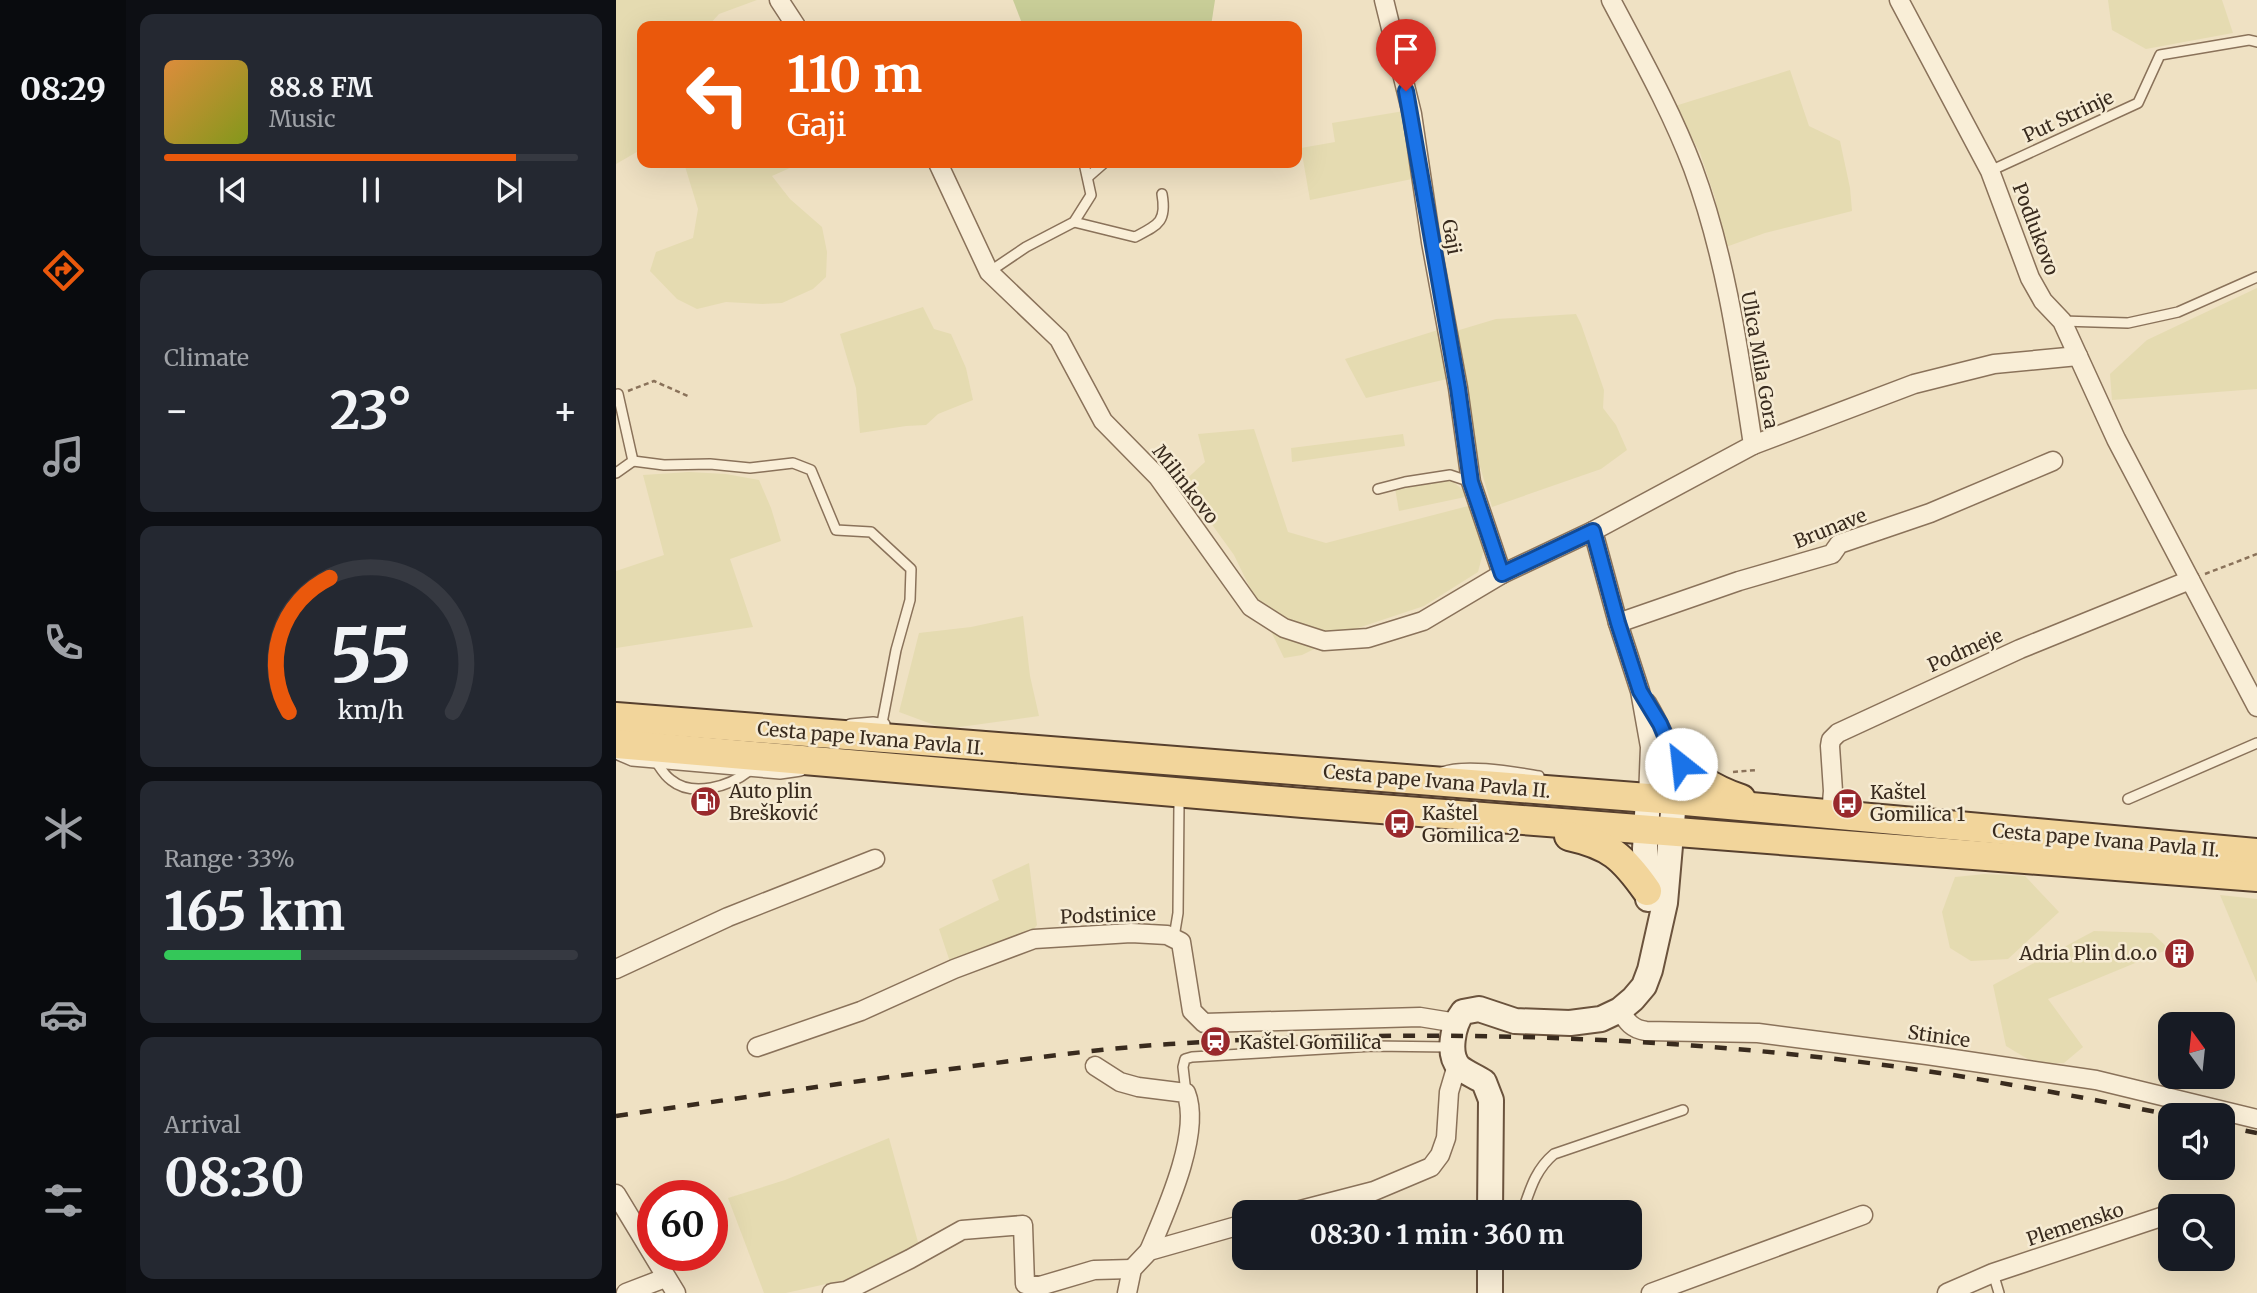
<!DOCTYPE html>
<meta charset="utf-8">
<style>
body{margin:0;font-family:Merriweather,serif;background:#242831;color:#f1f3f6;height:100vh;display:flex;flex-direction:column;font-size:26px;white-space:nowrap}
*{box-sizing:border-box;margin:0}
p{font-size:23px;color:#9ea1a6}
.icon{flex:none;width:38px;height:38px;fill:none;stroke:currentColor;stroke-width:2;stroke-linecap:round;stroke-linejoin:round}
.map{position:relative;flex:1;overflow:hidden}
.side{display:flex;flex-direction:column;gap:14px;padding:14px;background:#0d0f14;width:490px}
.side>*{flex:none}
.guide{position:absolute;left:21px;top:21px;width:665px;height:147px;border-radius:14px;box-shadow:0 7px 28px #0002;background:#ea580c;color:#fff;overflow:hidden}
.needle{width:46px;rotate:345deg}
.tools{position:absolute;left:1542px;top:1012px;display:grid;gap:14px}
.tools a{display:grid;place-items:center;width:77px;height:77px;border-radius:14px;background:#171b24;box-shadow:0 7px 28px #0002;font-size:35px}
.speed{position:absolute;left:21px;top:1180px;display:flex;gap:14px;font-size:35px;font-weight:700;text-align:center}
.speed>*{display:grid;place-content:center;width:91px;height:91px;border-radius:50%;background:#171b24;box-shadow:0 7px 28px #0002;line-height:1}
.speed .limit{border:10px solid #d22;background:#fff;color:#111}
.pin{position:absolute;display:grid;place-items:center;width:60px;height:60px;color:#fff;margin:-72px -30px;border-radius:50% 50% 50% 0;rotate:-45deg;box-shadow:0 0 7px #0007}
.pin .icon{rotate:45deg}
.me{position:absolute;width:77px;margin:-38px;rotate:331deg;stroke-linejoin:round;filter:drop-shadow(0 0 5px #0008)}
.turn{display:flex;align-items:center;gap:24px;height:147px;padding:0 35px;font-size:32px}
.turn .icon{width:91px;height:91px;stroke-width:2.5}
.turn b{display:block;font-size:49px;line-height:60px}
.big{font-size:52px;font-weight:700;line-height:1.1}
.side .widget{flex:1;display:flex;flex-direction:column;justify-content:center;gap:10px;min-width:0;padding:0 24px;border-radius:14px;background:#242831}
.side .dial{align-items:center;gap:0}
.dial svg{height:182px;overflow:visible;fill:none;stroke:#363941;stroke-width:7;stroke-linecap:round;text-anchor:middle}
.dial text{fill:#f1f3f6;stroke:none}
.song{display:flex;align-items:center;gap:21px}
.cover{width:84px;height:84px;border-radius:10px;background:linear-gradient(135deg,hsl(30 70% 55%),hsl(70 70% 35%))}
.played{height:7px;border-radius:4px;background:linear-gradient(90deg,#ea580c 85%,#363941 85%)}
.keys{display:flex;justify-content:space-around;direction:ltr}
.heat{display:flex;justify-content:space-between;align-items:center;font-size:38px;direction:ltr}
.charge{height:10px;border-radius:5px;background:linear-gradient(90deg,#34c759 33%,#363941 0)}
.trip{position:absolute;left:616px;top:1200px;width:410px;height:70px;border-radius:14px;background:#171b24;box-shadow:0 7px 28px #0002;font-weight:700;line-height:70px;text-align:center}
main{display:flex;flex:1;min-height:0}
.menu{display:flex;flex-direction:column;width:126px;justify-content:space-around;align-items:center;background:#090b0e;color:#9ea1a6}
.menu .icon{width:49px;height:49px}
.menu .on{color:#ea580c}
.menu b{font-size:32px;color:#f1f3f6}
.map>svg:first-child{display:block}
.farmland{fill:#e5dbb1}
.green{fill:#c8cd97}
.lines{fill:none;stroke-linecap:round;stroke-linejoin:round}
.lane-casing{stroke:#8a725a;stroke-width:12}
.street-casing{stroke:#8a725a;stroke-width:21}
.secondary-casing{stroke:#6b533d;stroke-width:28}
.primary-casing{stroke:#57402e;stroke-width:32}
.path{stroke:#8a725a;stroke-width:2.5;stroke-dasharray:5 3.5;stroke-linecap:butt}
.lane{stroke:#f9eed7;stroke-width:9}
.street{stroke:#f9eed7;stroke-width:18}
.secondary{stroke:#f9eed7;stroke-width:24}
.primary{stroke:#f2d59b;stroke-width:28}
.rail{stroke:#392b1e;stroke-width:4.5;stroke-dasharray:12 12;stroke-linecap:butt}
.route-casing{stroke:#114b97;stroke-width:18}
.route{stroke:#1a73e8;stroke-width:12}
.labels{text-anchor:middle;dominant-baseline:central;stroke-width:5;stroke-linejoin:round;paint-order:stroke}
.street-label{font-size:19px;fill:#392b1e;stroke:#f6ebd3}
.poi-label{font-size:19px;fill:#392b1e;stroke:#f6ebd3;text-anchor:start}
</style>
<main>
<nav class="menu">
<b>08:29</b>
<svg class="icon on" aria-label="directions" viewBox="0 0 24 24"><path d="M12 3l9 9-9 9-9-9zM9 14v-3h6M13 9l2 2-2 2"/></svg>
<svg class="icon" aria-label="music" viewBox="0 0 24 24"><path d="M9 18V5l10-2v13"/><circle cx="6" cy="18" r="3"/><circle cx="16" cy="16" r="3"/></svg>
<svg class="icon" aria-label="phone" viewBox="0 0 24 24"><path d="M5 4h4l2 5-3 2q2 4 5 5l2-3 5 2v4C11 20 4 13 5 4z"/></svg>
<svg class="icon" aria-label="climate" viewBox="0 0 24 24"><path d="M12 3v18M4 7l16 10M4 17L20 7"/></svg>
<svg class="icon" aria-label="car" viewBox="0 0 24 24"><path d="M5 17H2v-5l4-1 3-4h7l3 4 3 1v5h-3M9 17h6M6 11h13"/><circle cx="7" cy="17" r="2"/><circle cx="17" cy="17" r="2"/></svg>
<svg class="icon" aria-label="filters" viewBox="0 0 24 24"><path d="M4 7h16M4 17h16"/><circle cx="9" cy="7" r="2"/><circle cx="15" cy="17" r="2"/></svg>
</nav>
<section class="side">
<div class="widget">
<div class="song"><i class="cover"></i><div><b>88.8 FM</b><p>Music</p></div></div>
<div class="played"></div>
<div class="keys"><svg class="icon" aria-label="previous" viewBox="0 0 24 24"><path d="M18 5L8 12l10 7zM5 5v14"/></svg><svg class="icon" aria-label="pause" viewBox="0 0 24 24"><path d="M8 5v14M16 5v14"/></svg><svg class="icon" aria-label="next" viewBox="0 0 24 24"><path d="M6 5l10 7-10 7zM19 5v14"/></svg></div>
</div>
<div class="widget"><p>Climate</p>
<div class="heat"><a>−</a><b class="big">23°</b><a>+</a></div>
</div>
<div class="widget dial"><svg viewBox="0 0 100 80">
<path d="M14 69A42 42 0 1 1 86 69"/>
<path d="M14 69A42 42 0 0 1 32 10" stroke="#ea580c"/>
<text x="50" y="56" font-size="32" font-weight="700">55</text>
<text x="50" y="72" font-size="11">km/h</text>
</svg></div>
<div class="widget"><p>Range · 33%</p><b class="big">165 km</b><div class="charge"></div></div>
<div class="widget"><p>Arrival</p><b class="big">08:30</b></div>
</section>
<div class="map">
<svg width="1641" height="1293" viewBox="0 0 1641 1293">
<rect width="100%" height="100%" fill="#efe1c3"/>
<!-- farmland -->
<g class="farmland">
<path d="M0,0H141L103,14L92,26H26V149L0,164Z"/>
<path d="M1492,0H1606L1617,33L1530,49L1496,30Z"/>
<path d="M1174,70L1193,126L1224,141L1234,188L1236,211L1149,233L1107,248L1099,198L1084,153L1059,106Z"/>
<path d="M788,111L796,179L694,200L685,148L719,142L716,123Z"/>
<path d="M68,163H185L156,176L174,199L206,227L211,252L210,277L197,289L166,303L146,304L110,302L81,309L61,299L34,271L40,252L77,238L82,209Z"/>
<path d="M1641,288V389L1496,400L1494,374L1531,340Z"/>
<path d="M307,307L318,329L335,334L350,368L357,400L322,414L310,425L290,426L244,433L240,388L224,334Z"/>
<path d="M960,314L965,324L988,390L987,408L1000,425L1011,450L985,469L876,507L860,453L840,331L880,319Z"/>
<path d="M822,330L831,379L750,398L729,359Z"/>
<path d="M638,429L672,532L710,543L856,505L869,545L862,572L808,606L739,629L686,655L668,658L618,555L566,483L589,462L582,434Z"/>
<path d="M787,434L789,446L676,462L675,448Z"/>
<path d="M73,472L110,474L143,480L155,508L165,541L114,559L137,627L0,648V571L48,555L27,475Z"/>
<path d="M835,480L854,496L783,511L779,488L801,483Z"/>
<path d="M407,616L414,676L423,716L329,729L283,712L303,633L355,627Z"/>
<path d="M413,863L421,925L418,929L334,962L323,929L383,900L376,880Z"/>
<path d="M1369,874L1409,876L1443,912L1392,959L1355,961L1334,948L1326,912L1339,877Z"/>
<path d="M1604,895L1641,899V983Z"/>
<path d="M1478,931L1536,933L1553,949L1432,999L1467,1047L1448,1063L1420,1064L1390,1046L1377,985Z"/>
<path d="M273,1138L302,1242L298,1248L250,1275L170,1293H148L112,1198L169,1180Z"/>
</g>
<!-- green -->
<path class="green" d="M397,0H599L595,26H407Z"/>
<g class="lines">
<defs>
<g id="lane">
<path d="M1374,171L1522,103L1544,55L1633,40L1641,42"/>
<path d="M472,177L488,163"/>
<path d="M458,222L519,237C542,225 551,222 546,194"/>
<path d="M373,272L410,247L458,222L475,195L468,163"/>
<path d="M1446,321L1512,323L1562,312L1641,277"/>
<path d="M17,461L48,465L94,464L134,468L177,463L195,470L220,530L255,532L295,569L294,600L280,650L266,723"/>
<path d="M0,473L17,461L2,394"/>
<path d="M762,489L789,482L834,475L855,482"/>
<path d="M234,724L257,722L269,724"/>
<path d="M2,755L16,761L164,774L185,771"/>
<path d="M41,763C45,769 49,776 55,780C77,798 114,786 133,771"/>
<path d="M826,772C850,763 898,772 923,776"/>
<path d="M1512,799L1641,743"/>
<path d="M558,937L562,913L563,805"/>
<path d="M570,1093L567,1067L569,1059L576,1057L757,1046L833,1047"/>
<path d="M906,1213C914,1190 919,1170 938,1154L1067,1110"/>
<path d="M1377,1273L1383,1293"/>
</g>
<g id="street">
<path d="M163,0L180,26"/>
<path d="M768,0L796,114L815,242L842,388L855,482L886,574L977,531"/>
<path d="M995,0C1024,55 1055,110 1077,168C1110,257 1123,352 1137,445L977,531L1002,623L1024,691L1034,747L1032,798"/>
<path d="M1283,0L1374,171L1414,278L1427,301L1446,321L1500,439L1641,707"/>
<path d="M322,163L373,272L443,339L487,421L542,477L635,607L668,628L708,641L752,638L807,621L886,574"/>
<path d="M1137,445L1298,384L1378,364L1462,356"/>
<path d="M1002,623L1123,581L1216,554L1223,544L1314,513L1437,461"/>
<path d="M1031,703C1052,739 1060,759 1058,800"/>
<path d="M1215,814L1217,791L1214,746L1215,740L1222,733L1404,649L1574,580"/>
<path d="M0,969L112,917L259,859"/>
<path d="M1004,1010C1011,1022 1016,1029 1030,1031L1142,1033L1311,1055L1480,1080L1641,1119"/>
<path d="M141,1047L245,1011L338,969L418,939L515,933L551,935L565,942L576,1011L588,1023L804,1017L841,1023"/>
<path d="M479,1066L504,1082L522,1087L570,1093C586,1133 549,1213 533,1251"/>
<path d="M0,1194L60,1293"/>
<path d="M673,1213L758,1191L815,1167L824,1155L830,1138L833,1092L841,1065"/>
<path d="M10,1293L49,1278"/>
<path d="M216,1293L230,1291L294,1259L346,1230L407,1225L409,1284L424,1286L478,1270L516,1269"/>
<path d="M511,1293L516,1269L533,1251L628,1224"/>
<path d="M1035,1293L1247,1215"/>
<path d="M1331,1293L1377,1273L1554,1214"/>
</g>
<g id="secondary">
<path d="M1032,899L1029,849L1032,798"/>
<path d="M874,1213L875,1100L868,1082C861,1077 850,1073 843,1067C831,1054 837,1025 847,1012L863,1009L899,1021L954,1023L985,1019L1004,1010L1017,999L1028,986L1034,970L1049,903L1058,800"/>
<path d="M874,1293V1258"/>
</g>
<g id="primary">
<path d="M0,717L1058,800L1641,853"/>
<path d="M0,744L687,803L1641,877"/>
<path d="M1055,750C1073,775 1096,789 1125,799"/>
<path d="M953,836C994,845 1007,857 1031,891"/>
</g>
</defs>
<!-- lane casing -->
<use href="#lane" class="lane-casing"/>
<!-- street casing -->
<use href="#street" class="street-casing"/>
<!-- secondary casing -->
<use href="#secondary" class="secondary-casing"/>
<!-- primary casing -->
<use href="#primary" class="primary-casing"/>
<!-- path -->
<g class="path">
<path d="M12,391L38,381L74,397"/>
<path d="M1589,574L1641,554"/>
<path d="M1117,772L1141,770"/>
</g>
<!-- lane -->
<use href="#lane" class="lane"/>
<!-- street -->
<use href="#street" class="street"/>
<!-- secondary -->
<use href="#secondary" class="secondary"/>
<!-- primary -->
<use href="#primary" class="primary"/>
<!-- rail -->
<g class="rail">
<path d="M0,1116C109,1100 218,1084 327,1070C403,1060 478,1049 554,1044C782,1029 1011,1034 1237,1061C1344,1074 1450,1094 1555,1115"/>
<path d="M1606,1126L1641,1133"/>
</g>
</g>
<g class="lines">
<defs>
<path id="route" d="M790,91L842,388L855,482L886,574L977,531L1002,623L1024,691L1044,724L1055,750L1065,764"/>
</defs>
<!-- route casing -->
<use href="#route" class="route-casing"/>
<!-- route -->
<use href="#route" class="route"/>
</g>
<!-- icons -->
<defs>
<symbol id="fuel-disc" viewBox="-11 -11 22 22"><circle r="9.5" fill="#99292c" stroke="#f6ebd3"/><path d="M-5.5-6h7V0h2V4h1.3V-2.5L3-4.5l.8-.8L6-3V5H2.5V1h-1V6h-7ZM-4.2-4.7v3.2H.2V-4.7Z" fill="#fff"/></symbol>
<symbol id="bus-disc" viewBox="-11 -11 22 22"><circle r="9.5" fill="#99292c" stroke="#f6ebd3"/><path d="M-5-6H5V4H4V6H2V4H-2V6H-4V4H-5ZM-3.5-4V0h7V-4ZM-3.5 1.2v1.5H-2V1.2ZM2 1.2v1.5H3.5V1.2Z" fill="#fff"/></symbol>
<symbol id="building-disc" viewBox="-11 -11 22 22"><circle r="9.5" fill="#99292c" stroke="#f6ebd3"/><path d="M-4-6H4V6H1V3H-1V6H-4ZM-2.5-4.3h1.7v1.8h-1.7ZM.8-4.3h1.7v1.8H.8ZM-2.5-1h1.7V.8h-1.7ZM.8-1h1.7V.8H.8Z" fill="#fff"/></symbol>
<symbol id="station-disc" viewBox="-11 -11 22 22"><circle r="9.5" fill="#99292c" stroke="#f6ebd3"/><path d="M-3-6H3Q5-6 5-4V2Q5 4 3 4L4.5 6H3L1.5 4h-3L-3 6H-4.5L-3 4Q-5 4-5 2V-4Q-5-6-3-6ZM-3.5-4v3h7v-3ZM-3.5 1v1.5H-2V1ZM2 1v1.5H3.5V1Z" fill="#fff"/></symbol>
</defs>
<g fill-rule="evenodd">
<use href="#fuel-disc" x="72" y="784" width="35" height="35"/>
<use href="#bus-disc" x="1214" y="786" width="35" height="35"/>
<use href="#bus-disc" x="766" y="806" width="35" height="35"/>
<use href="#building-disc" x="1546" y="936" width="35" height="35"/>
<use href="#station-disc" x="582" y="1024" width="35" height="35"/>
</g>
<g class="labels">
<!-- street labels -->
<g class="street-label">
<text transform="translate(1452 116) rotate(-25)">Put Strinje</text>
<text transform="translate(1420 229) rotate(69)">Podlukovo</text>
<text transform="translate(836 237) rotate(80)">Gaji</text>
<text transform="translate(1144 360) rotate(80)">Ulica Mila Gora</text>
<text transform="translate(570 484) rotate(52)">Milinkovo</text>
<text transform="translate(1214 528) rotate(-22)">Brunave</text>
<text transform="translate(1349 650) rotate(-24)">Podmeje</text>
<text transform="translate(255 738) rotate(5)">Cesta pape Ivana Pavla II.</text>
<text transform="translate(821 781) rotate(5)">Cesta pape Ivana Pavla II.</text>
<text transform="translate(1490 840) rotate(5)">Cesta pape Ivana Pavla II.</text>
<text transform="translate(492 915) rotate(-2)">Podstinice</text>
<text transform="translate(1323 1036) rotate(8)">Stinice</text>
<text transform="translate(1459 1224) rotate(-18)">Plemensko</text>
</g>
<!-- poi labels -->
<g class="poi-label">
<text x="113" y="791">Auto plin<tspan x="113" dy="22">Brešković</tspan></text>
<text x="1254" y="792">Kaštel<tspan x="1254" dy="22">Gomilica 1</tspan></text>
<text x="806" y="813">Kaštel<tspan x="806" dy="22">Gomilica 2</tspan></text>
<text x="1541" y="953" text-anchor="end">Adria Plin d.o.o</text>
<text x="623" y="1042">Kaštel Gomilica</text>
</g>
</g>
</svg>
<div class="tools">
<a><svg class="needle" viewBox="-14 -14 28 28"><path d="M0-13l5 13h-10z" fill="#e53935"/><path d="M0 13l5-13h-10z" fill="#9ea1a6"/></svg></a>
<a><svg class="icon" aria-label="sound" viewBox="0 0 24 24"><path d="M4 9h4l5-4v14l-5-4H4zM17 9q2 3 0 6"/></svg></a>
<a><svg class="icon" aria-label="search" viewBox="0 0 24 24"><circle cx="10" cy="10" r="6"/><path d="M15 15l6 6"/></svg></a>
</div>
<div class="speed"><div class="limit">60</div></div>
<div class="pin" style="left:790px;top:91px;background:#d93025"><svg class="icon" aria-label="arrive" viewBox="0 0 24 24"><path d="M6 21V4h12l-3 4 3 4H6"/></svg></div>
<svg class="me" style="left:1065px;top:764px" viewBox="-20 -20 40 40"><circle r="19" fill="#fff"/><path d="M0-13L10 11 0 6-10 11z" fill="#1a73e8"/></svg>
<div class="trip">08:30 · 1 min · 360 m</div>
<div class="guide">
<div class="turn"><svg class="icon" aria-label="left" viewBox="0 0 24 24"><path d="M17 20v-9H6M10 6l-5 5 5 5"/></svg><div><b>110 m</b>Gaji</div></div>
</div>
</div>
</main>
